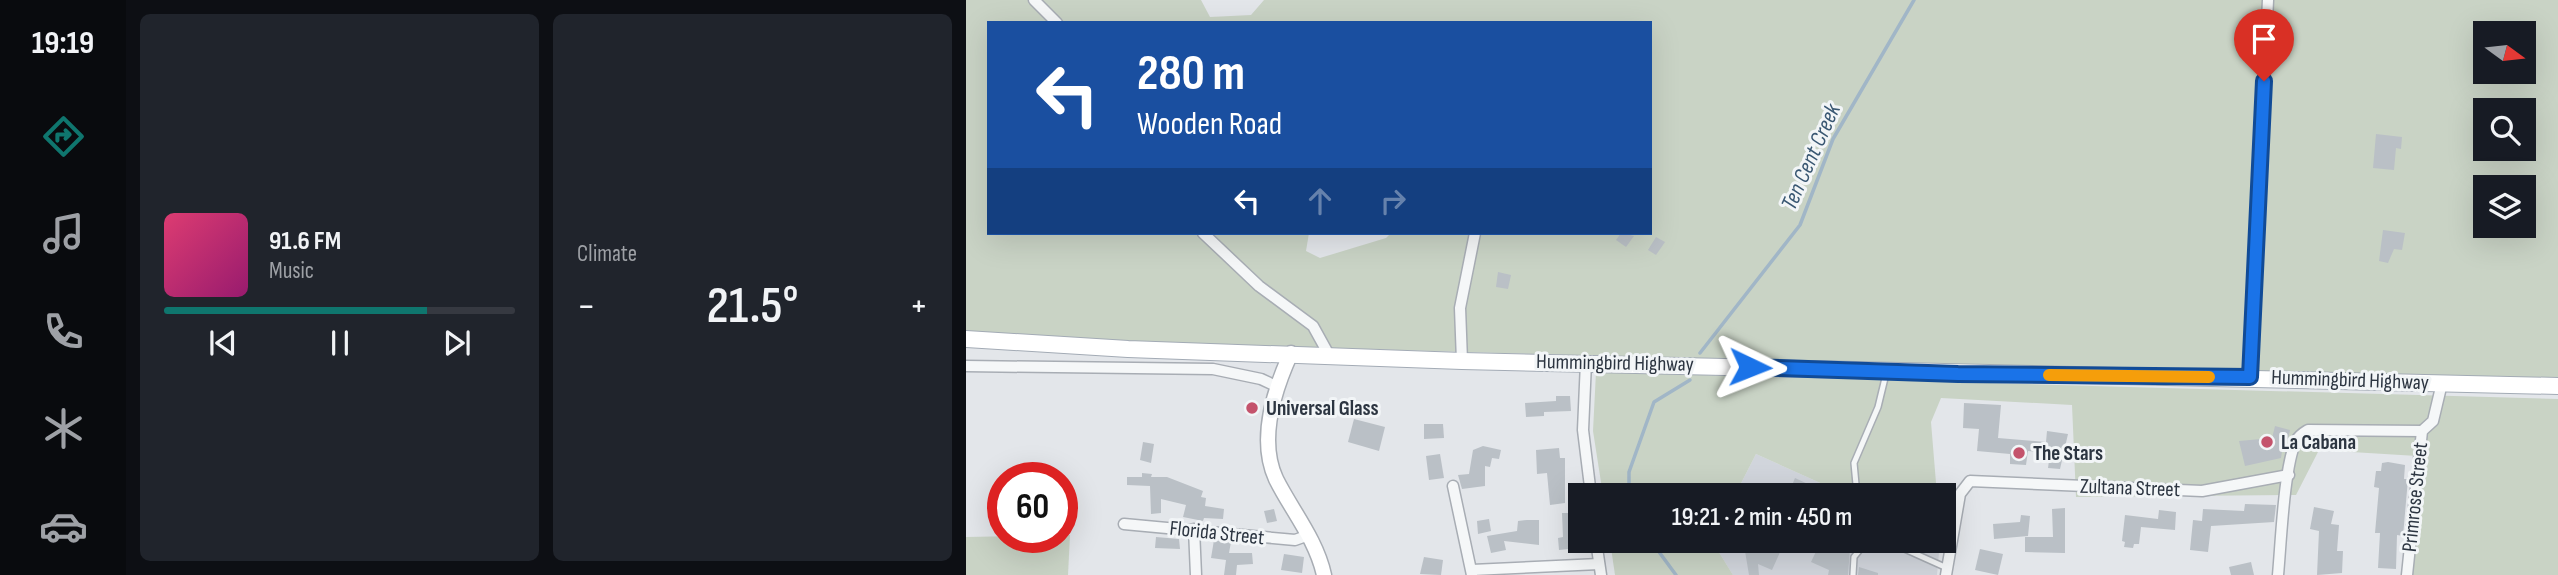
<!DOCTYPE html>
<meta charset="utf-8">
<style>
body{margin:0;font-family:"Sofia Sans Condensed",sans-serif;background:#20242c;color:#f1f3f6;height:100vh;display:flex;flex-direction:column;font-size:26px;white-space:nowrap}
*{box-sizing:border-box;margin:0}
p{font-size:23px;color:#9ea1a6}
.icon{flex:none;width:38px;height:38px;fill:none;stroke:currentColor;stroke-width:2;stroke-linecap:round;stroke-linejoin:round}
.map{position:relative;flex:1;overflow:hidden}
.side{display:flex;flex-direction:column;gap:14px;padding:14px;background:#0d0f14;width:840px}
.side>*{flex:none}
.banner{position:absolute;left:21px;top:21px;width:665px;height:214px;border-radius:0px;box-shadow:0 7px 28px #0002;background:#1a4fa0;color:#fff;overflow:hidden}
.needle{width:46px;rotate:105deg}
.fabs{position:absolute;left:1507px;top:21px;display:grid;gap:14px}
.fabs a{display:grid;place-items:center;width:63px;height:63px;border-radius:0px;background:#171b24;box-shadow:0 7px 28px #0002;font-size:35px}
.speed{position:absolute;left:21px;top:462px;display:flex;gap:14px;font-size:35px;font-weight:700;text-align:center}
.speed>*{display:grid;place-content:center;width:91px;height:91px;border-radius:50%;background:#171b24;box-shadow:0 7px 28px #0002;line-height:1}
.speed .limit{border:10px solid #d22;background:#fff;color:#111}
.pin{position:absolute;display:grid;place-items:center;width:60px;height:60px;color:#fff;margin:-72px -30px;border-radius:50% 50% 50% 0;rotate:-45deg;box-shadow:0 0 7px #0007}
.pin .icon{rotate:45deg}
.me{position:absolute;width:77px;margin:-38px;rotate:92deg;stroke-linejoin:round;filter:drop-shadow(0 0 5px #0008)}
.turn{display:flex;align-items:center;gap:24px;height:147px;padding:0 35px;font-size:32px}
.turn .icon{width:91px;height:91px;stroke-width:2.5}
.turn b{display:block;font-size:49px;line-height:60px}
.lanes{display:flex;align-items:center;height:66px;padding:0 35px;background:#0003;justify-content:center;gap:35px;direction:ltr}
.lanes .off{opacity:.35}
.big{font-size:52px;font-weight:600;line-height:1.1}
.side .widget{flex:1;display:flex;flex-direction:column;justify-content:center;gap:10px;min-width:0;padding:0 24px;border-radius:10px;background:#20242c}
.song{display:flex;align-items:center;gap:21px}
.cover{width:84px;height:84px;border-radius:10px;background:linear-gradient(135deg,hsl(340 70% 55%),hsl(320 70% 35%))}
.played{height:7px;border-radius:4px;background:linear-gradient(90deg,#0f766e 75%,#363941 75%)}
.keys{display:flex;justify-content:space-around;direction:ltr}
.heat{display:flex;justify-content:space-between;align-items:center;font-size:38px;direction:ltr}
.side .tiles{flex:1;display:grid;gap:14px;grid-template-columns:repeat(2,1fr)}
.trip{position:absolute;left:602px;top:483px;width:388px;height:70px;border-radius:0px;background:#171b24;box-shadow:0 7px 28px #0002;font-weight:600;line-height:70px;text-align:center}
main{display:flex;flex:1;min-height:0}
.tabs{display:flex;flex-direction:column;width:126px;justify-content:space-around;align-items:center;background:#090b0e;color:#9ea1a6}
.tabs .icon{width:49px;height:49px}
.tabs .current{color:#0f766e}
.tabs b{font-size:32px;color:#f1f3f6}
.map>svg:first-child{display:block}
.built{fill:#d1d5dc}
.green{fill:#c9d3c5;fill-rule:evenodd}
.lines{fill:none;stroke-linecap:round;stroke-linejoin:round}
.stream{stroke:#a1b6c7;stroke-width:3.5}
.building{fill:#bac0c6}
.lane-casing{stroke:#a8adb4;stroke-width:8}
.street-casing{stroke:#a8adb4;stroke-width:13}
.secondary-casing{stroke:#a8adb4;stroke-width:17}
.primary-casing{stroke:#a3abb5;stroke-width:18}
.lane{stroke:#f5f7f8;stroke-width:5}
.street{stroke:#f5f7f8;stroke-width:10}
.secondary{stroke:#fff;stroke-width:14}
.primary{stroke:#fff;stroke-width:16}
.route-casing{stroke:#114b97;stroke-width:18}
.route{stroke:#1a73e8;stroke-width:12}
.slow{stroke:#f59e0b;stroke-width:12}
.poi-dot{fill:#c4536c;stroke:#f2f5f7;stroke-width:2.5}
.labels{text-anchor:middle;dominant-baseline:central;stroke-width:6;stroke-linejoin:round;paint-order:stroke}
.street-label{font-size:21px;fill:#2c3541;stroke:#f2f5f7}
.poi-label{font-size:21px;font-weight:bold;fill:#2c3541;stroke:#f2f5f7;text-anchor:start}
.water-label{font-size:23px;font-style:italic;fill:#395772;stroke:#f2f5f7}
</style>
<main>
<nav class="tabs">
<b>19:19</b>
<svg class="icon current" aria-label="directions" viewBox="0 0 24 24"><path d="M12 3l9 9-9 9-9-9zM9 14v-3h6M13 9l2 2-2 2"/></svg>
<svg class="icon" aria-label="music" viewBox="0 0 24 24"><path d="M9 18V5l10-2v13"/><circle cx="6" cy="18" r="3"/><circle cx="16" cy="16" r="3"/></svg>
<svg class="icon" aria-label="phone" viewBox="0 0 24 24"><path d="M5 4h4l2 5-3 2q2 4 5 5l2-3 5 2v4C11 20 4 13 5 4z"/></svg>
<svg class="icon" aria-label="climate" viewBox="0 0 24 24"><path d="M12 3v18M4 7l16 10M4 17L20 7"/></svg>
<svg class="icon" aria-label="car" viewBox="0 0 24 24"><path d="M5 17H2v-5l4-1 3-4h7l3 4 3 1v5h-3M9 17h6M6 11h13"/><circle cx="7" cy="17" r="2"/><circle cx="17" cy="17" r="2"/></svg>
</nav>
<section class="side">
<div class="tiles">
<div class="widget">
<div class="song"><i class="cover"></i><div><b>91.6 FM</b><p>Music</p></div></div>
<div class="played"></div>
<div class="keys"><svg class="icon" aria-label="previous" viewBox="0 0 24 24"><path d="M18 5L8 12l10 7zM5 5v14"/></svg><svg class="icon" aria-label="pause" viewBox="0 0 24 24"><path d="M8 5v14M16 5v14"/></svg><svg class="icon" aria-label="next" viewBox="0 0 24 24"><path d="M6 5l10 7-10 7zM19 5v14"/></svg></div>
</div>
<div class="widget"><p>Climate</p>
<div class="heat"><a>−</a><b class="big">21.5°</b><a>+</a></div>
</div>
</div>
</section>
<div class="map">
<svg width="1592" height="575" viewBox="0 0 1592 575">
<rect width="100%" height="100%" fill="#e3e6ea"/>
<!-- built -->
<g class="built">
<path d="M790,454L881,495H769Z"/>
<path d="M746,541H974L971,575H767Z"/>
</g>
<!-- green -->
<g class="green">
<path d="M0,0H235L244,17L285,15L298,0H1592V384L160,342L0,331ZM23,23H684V233H425L420,238L354,258L340,251L343,233H23ZM1519,33H1558V72H1519ZM1519,110H1558V149H1519ZM1519,187H1558V226H1519Z"/>
<path d="M630,372L1592,399V575H1438L1451,456L1353,450L1330,495L1110,497L1106,405L975,398L965,422L971,495H881L790,454L769,495H637L627,431Z"/>
<path d="M104,535L102,575H0V537Z"/>
<path d="M644,541H746L767,575H649Z"/>
</g>
<g class="lines">
<!-- stream -->
<g class="stream">
<path d="M734,353L834,225L867,139L948,0"/>
<path d="M663,495V472L688,402L724,380"/>
<path d="M685,541L710,575"/>
</g>
</g>
<!-- building -->
<g class="building">
<path d="M1410,134L1436,137L1435,149L1430,148L1428,170L1407,168Z"/>
<path d="M1417,230L1439,233L1436,250L1428,249L1422,263L1413,261Z"/>
<path d="M655,233L668,236L660,247L650,240Z"/>
<path d="M690,237L699,242L690,255L682,250Z"/>
<path d="M532,272L545,275L542,289L530,287Z"/>
<path d="M590,396H604L605,411L578,412V416L560,417L559,403L590,401Z"/>
<path d="M998,403L1035,405L1032,438L1080,442L1081,431L1102,434L1094,469L1082,468L1084,453L1062,451L1060,465L1044,464V454L1011,451L1013,429L997,428Z"/>
<path d="M388,419L419,427L413,451L382,442Z"/>
<path d="M458,424H477L478,438L458,439Z"/>
<path d="M1309,426L1324,430L1322,439L1318,438L1315,458L1279,466L1273,441L1306,438Z"/>
<path d="M177,442L188,444L185,463L174,460Z"/>
<path d="M517,446L535,450L533,459L526,458L524,467L519,466V486L496,489L492,475L503,474L507,450Z"/>
<path d="M593,448L594,458H599V503L584,505L581,473L571,474L570,450Z"/>
<path d="M474,454L478,478L463,480L460,456Z"/>
<path d="M1422,462L1439,465L1438,479H1442L1437,536L1431,535L1430,569L1412,568L1414,533H1409L1413,488L1408,487L1410,471H1415L1416,463Z"/>
<path d="M176,473L186,474L185,477H201L237,491L235,497L240,498L239,506L258,509L257,519L238,518L237,521L217,517L220,505L195,499V513L185,514L184,486L161,485V477H176Z"/>
<path d="M829,478L844,485L840,495H822Z"/>
<path d="M1279,504L1310,505L1308,522L1245,526L1242,552L1224,550L1227,520L1236,521L1237,509L1278,511Z"/>
<path d="M1348,507L1368,511L1365,524L1373,525L1371,551H1377L1376,573L1351,575L1353,531L1344,529Z"/>
<path d="M1099,508V553L1059,552V537H1087L1086,509Z"/>
<path d="M308,509L311,521L301,523L298,511Z"/>
<path d="M1193,510L1210,512L1209,530L1175,527L1173,544H1168L1167,548L1158,547L1159,542L1156,541L1159,515L1192,519Z"/>
<path d="M596,513H611L612,548L593,550L592,538L597,537Z"/>
<path d="M1055,515L1064,516L1062,536L1028,539L1027,524L1054,522Z"/>
<path d="M523,519L525,531L512,534L511,521Z"/>
<path d="M561,520H573V545L538,541L540,550L525,553L521,536L551,531L552,521Z"/>
<path d="M190,537L213,539L214,549L189,548Z"/>
<path d="M248,540L265,542L263,553H286L287,564L271,565L270,575H258L260,560L245,558Z"/>
<path d="M787,541H819L806,570L792,564L793,575H783L779,551L802,548Z"/>
<path d="M855,541H870L869,543L884,549L882,575H862L863,570L845,562Z"/>
<path d="M1014,549L1037,554L1032,575L1009,570Z"/>
<path d="M318,554L338,557L336,573L315,570Z"/>
<path d="M458,557L477,560L475,575L454,574Z"/>
<path d="M1285,562L1288,575H1265L1263,567Z"/>
<path d="M893,567L912,573V575H892Z"/>
</g>
<g class="lines">
<defs>
<g id="lane">
<path d="M891,495L888,463L912,407L920,374"/>
<path d="M909,541L932,546L981,568"/>
<path d="M887,575L888,557L901,541"/>
</g>
<g id="street">
<path d="M68,0L91,23"/>
<path d="M237,233L293,286L347,326L363,355"/>
<path d="M496,361L494,308L509,233"/>
<path d="M620,362L617,430L625,495"/>
<path d="M0,366L247,369L295,379L310,386"/>
<path d="M1284,377L1302,0"/>
<path d="M487,486L506,575"/>
<path d="M158,524L329,540L343,535"/>
<path d="M228,529L230,575"/>
<path d="M630,541L635,575"/>
<path d="M506,570L633,564"/>
<path d="M980,575L994,494L1004,481L1236,491L1323,475"/>
<path d="M1312,575C1315,543 1318,466 1330,441C1333,435 1337,433 1342,430L1456,431"/>
<path d="M1441,575L1456,431L1467,421L1476,383"/>
</g>
<path id="secondary" d="M325,353C308,390 292,440 310,479C326,511 350,539 358,575"/>
<path id="primary" d="M0,339L162,349L496,361L1592,386"/>
</defs>
<!-- lane casing -->
<use href="#lane" class="lane-casing"/>
<!-- street casing -->
<use href="#street" class="street-casing"/>
<!-- secondary casing -->
<use href="#secondary" class="secondary-casing"/>
<!-- primary casing -->
<use href="#primary" class="primary-casing"/>
<!-- lane -->
<use href="#lane" class="lane"/>
<!-- street -->
<use href="#street" class="street"/>
<!-- secondary -->
<use href="#secondary" class="secondary"/>
<!-- primary -->
<use href="#primary" class="primary"/>
</g>
<g class="lines">
<defs>
<path id="route" d="M784,367L992,374L1284,377L1298,81"/>
</defs>
<!-- route casing -->
<use href="#route" class="route-casing"/>
<!-- route -->
<use href="#route" class="route"/>
<!-- slow -->
<path class="slow" d="M1083,375L1243,377"/>
</g>
<!-- markers -->
<g class="poi-dot">
<circle cx="286" cy="408" r="7"/>
<circle cx="1301" cy="442" r="7"/>
<circle cx="1053" cy="453" r="7"/>
</g>
<g class="labels">
<!-- street labels -->
<g class="street-label">
<text transform="translate(649 363) rotate(1)">Hummingbird Highway</text>
<text transform="translate(1384 380) rotate(2)">Hummingbird Highway</text>
<text transform="translate(1164 488) rotate(2)">Zultana Street</text>
<text transform="translate(1449 497) rotate(-84)">Primrose Street</text>
<text transform="translate(251 533) rotate(6)">Florida Street</text>
</g>
<!-- poi labels -->
<g class="poi-label">
<text x="300" y="408">Universal Glass</text>
<text x="1315" y="442">La Cabana</text>
<text x="1067" y="453">The Stars</text>
</g>
<!-- water labels -->
<g class="water-label">
<text transform="translate(845 157) rotate(-66)">Ten Cent Creek</text>
</g>
</g>
</svg>
<div class="fabs">
<a><svg class="needle" viewBox="-14 -14 28 28"><path d="M0-13l5 13h-10z" fill="#e53935"/><path d="M0 13l5-13h-10z" fill="#9ea1a6"/></svg></a>
<a><svg class="icon" aria-label="search" viewBox="0 0 24 24"><circle cx="10" cy="10" r="6"/><path d="M15 15l6 6"/></svg></a>
<a><svg class="icon" aria-label="layers" viewBox="0 0 24 24"><path d="M12 4l9 5-9 5-9-5zM3 14l9 5 9-5"/></svg></a>
</div>
<div class="speed"><div class="limit">60</div></div>
<div class="pin" style="left:1298px;top:81px;background:#d93025"><svg class="icon" aria-label="arrive" viewBox="0 0 24 24"><path d="M6 21V4h12l-3 4 3 4H6"/></svg></div>
<svg class="me" style="left:784px;top:367px" viewBox="-20 -20 40 40"><path d="M0-17L14 15 0 8-14 15z" fill="#1a73e8" stroke="#fff" stroke-width="4"/></svg>
<div class="trip">19:21 · 2 min · 450 m</div>
<div class="banner">
<div class="turn"><svg class="icon" aria-label="left" viewBox="0 0 24 24"><path d="M17 20v-9H6M10 6l-5 5 5 5"/></svg><div><b>280 m</b>Wooden Road</div></div>
<div class="lanes"><svg class="icon" aria-label="left" viewBox="0 0 24 24"><path d="M17 20v-9H6M10 6l-5 5 5 5"/></svg><svg class="icon off" aria-label="ahead" viewBox="0 0 24 24"><path d="M12 20V5M6 11l6-6 6 6"/></svg><svg class="icon off" aria-label="right" viewBox="0 0 24 24"><path d="M7 20v-9h11M14 6l5 5-5 5"/></svg></div>
</div>
</div>
</main>
